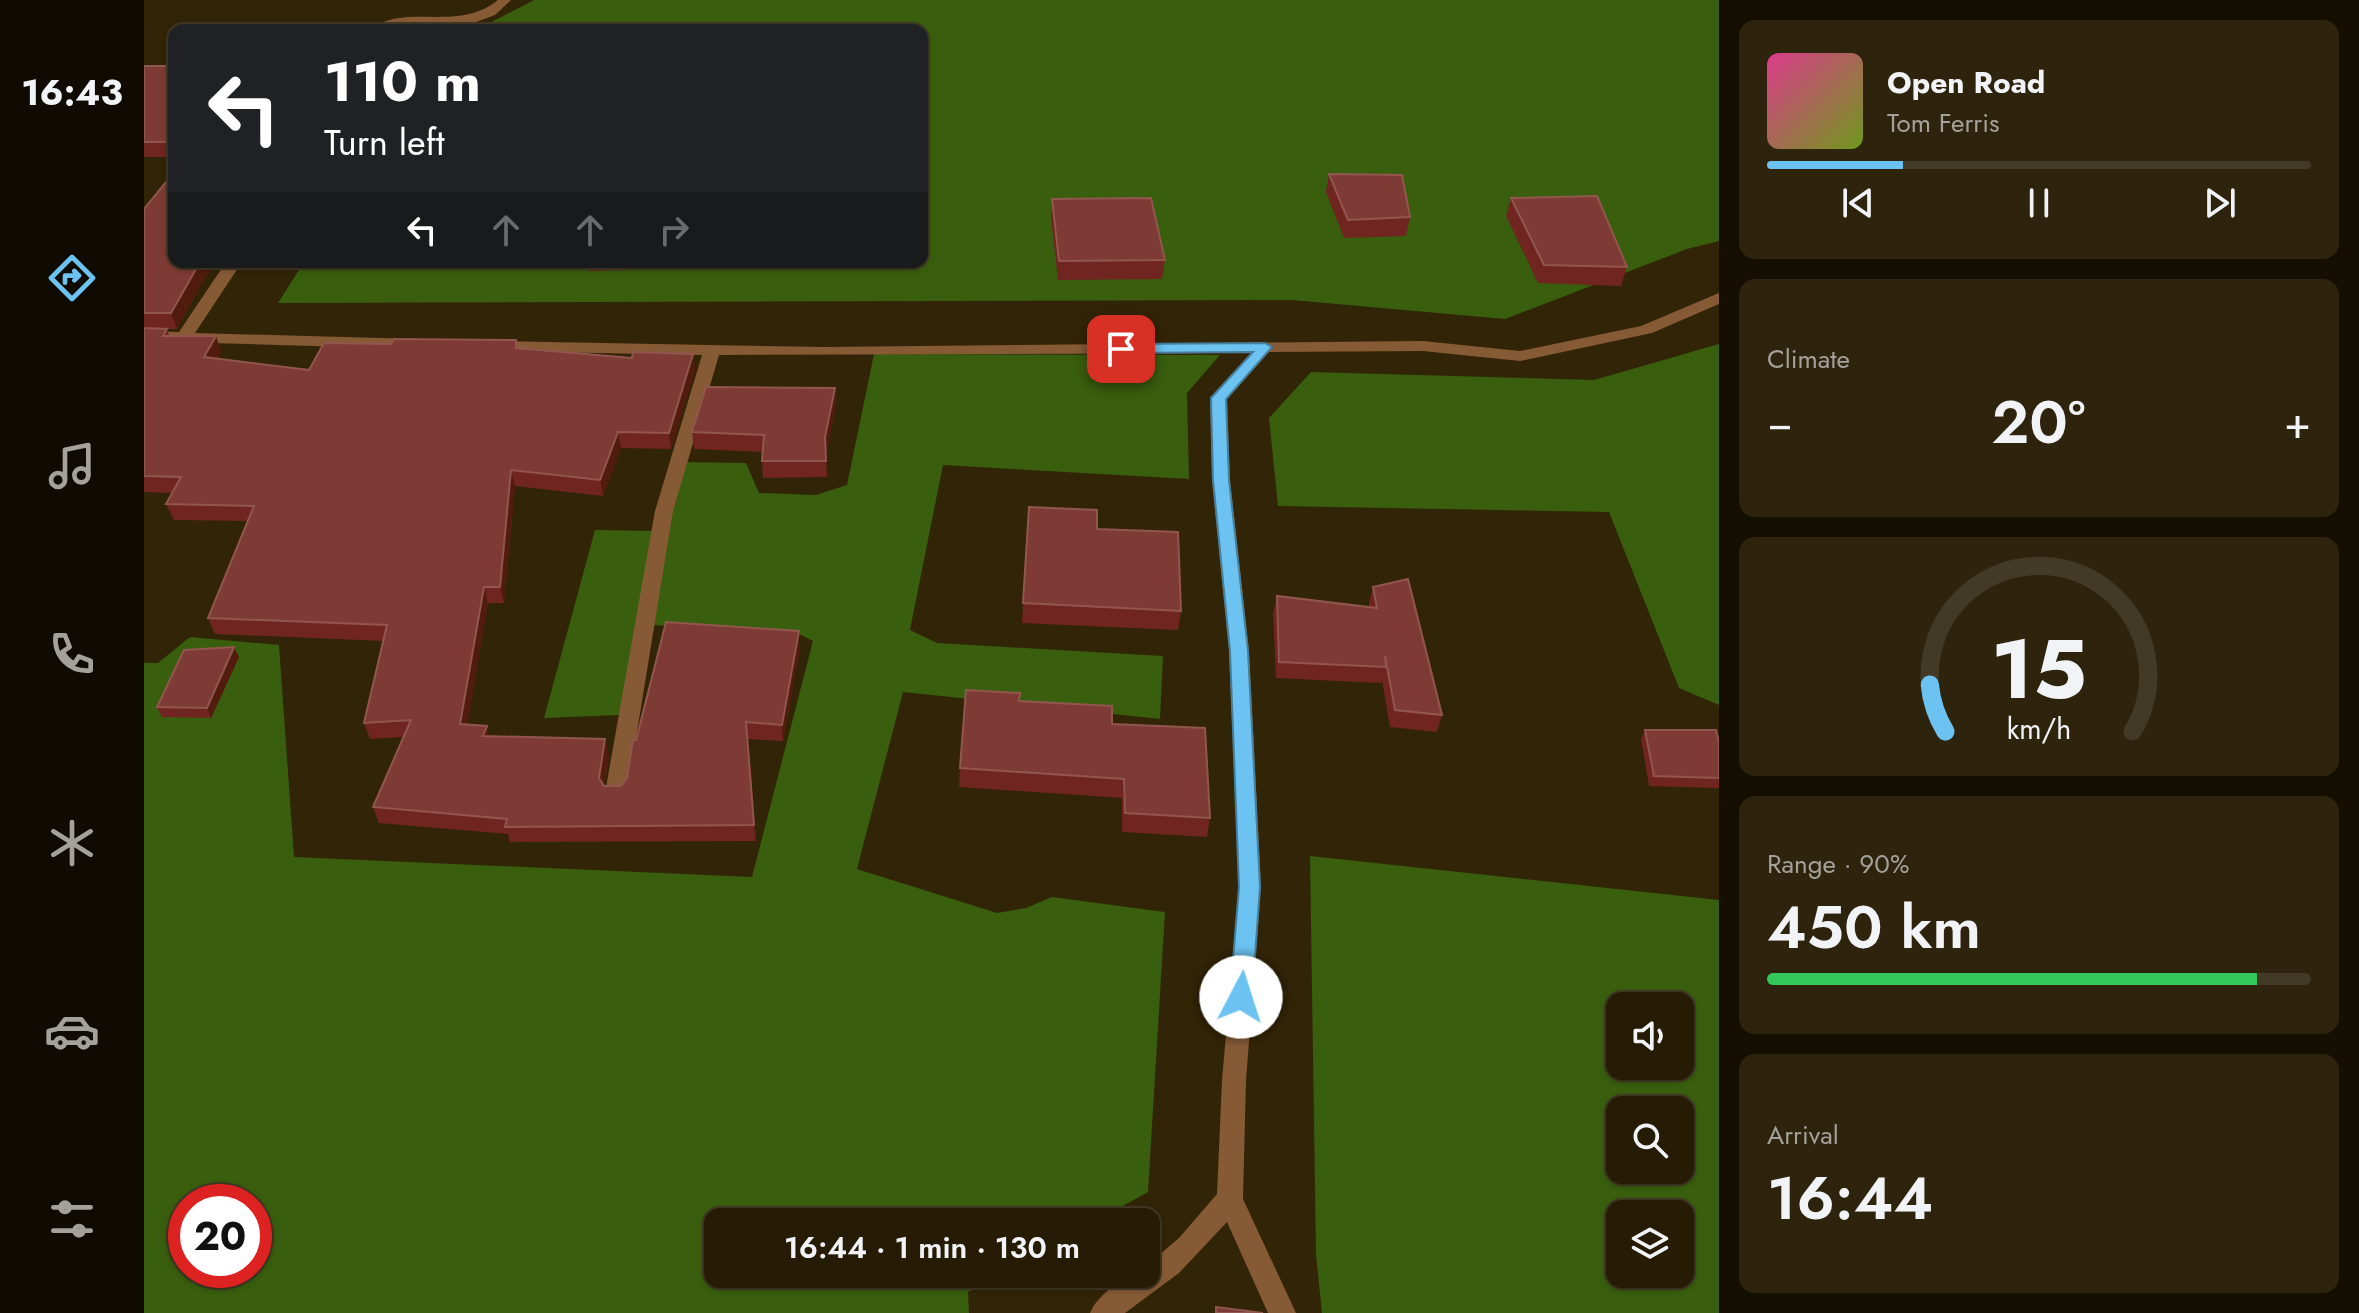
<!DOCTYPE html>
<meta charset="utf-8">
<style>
body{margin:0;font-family:Jost,sans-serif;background:#2e240e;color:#f1f3f6;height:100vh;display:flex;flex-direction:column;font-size:30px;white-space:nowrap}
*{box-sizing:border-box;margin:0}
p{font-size:26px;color:#a4a19a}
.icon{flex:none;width:44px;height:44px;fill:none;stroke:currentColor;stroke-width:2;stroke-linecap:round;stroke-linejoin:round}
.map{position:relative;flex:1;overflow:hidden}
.details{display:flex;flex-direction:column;gap:20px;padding:20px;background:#150f02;width:640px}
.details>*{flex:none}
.guide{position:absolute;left:24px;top:24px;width:760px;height:244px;border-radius:16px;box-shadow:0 2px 6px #0004,0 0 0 2px #423926;background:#202124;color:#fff;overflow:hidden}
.buttons{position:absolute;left:1462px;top:992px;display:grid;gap:16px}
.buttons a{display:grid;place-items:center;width:88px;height:88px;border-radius:16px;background:#261b04;box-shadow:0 2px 6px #0004,0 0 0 2px #423926;font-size:40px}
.speed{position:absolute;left:24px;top:1184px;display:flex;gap:16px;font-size:40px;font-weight:700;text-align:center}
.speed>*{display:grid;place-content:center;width:104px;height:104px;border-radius:50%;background:#261b04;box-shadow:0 2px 6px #0004,0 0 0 2px #423926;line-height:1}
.speed .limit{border:12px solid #d22;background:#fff;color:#111}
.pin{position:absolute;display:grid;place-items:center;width:68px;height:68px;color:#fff;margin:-34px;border-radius:16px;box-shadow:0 4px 12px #0006}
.me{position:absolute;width:88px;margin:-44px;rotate:5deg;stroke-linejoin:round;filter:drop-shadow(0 0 6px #0008)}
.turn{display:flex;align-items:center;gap:28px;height:168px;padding:0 24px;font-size:36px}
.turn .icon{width:104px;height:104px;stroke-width:2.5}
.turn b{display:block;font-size:56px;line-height:68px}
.lanes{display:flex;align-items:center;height:76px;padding:0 24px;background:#0003;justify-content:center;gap:40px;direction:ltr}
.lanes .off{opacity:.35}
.big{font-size:60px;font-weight:600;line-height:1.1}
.details .card{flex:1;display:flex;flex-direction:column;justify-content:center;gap:12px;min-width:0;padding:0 28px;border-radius:16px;background:#2e240e}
.details .dial{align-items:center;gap:0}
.dial svg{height:208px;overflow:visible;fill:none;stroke:#423926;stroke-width:7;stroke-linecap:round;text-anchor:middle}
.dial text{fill:#f1f3f6;stroke:none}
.song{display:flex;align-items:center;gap:24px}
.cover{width:96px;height:96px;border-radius:12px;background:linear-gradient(135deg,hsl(330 70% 55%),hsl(80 70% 35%))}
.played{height:8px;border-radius:4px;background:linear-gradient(90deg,#6cc3f2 25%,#423926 25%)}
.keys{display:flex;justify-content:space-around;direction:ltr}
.heat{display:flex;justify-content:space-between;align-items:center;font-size:44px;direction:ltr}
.charge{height:12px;border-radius:6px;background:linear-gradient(90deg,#34c759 90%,#423926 0)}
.trip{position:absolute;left:560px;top:1208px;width:456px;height:80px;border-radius:16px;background:#261b04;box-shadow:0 2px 6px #0004,0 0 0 2px #423926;font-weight:600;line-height:80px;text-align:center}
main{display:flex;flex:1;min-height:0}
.tab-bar{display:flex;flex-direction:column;width:144px;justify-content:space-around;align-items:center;background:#0f0b02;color:#a4a19a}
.tab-bar .icon{width:56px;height:56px}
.tab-bar .active{color:#6cc3f2}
.tab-bar b{font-size:36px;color:#f1f3f6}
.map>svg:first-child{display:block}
.forest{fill:#395e0e;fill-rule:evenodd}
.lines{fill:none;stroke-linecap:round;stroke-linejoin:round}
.minor{fill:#875a36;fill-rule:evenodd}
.wall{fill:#702520}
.shaded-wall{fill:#511c0d}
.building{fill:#7e3a34;stroke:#91564e;stroke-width:2}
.route{fill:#6cc3f2;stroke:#467f9d;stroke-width:2}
</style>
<main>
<nav class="tab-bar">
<b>16:43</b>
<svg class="icon active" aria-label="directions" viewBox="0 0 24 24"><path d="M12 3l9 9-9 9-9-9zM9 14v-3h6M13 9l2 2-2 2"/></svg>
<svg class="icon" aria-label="music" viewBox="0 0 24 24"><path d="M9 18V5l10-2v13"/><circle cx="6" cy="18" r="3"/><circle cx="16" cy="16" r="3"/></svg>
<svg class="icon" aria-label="phone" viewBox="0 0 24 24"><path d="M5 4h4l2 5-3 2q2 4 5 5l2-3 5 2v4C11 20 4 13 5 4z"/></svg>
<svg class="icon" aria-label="climate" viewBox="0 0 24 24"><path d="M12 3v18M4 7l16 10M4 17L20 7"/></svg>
<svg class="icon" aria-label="car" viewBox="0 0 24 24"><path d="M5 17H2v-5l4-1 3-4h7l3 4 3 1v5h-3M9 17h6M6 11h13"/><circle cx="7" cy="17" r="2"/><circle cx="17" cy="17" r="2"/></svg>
<svg class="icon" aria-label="filters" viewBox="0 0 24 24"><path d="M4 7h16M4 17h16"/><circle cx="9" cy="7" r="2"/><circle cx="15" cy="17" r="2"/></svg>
</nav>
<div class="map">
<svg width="1575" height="1313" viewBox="0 0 1575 1313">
<rect width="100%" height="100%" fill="#322406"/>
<!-- forest -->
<g class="forest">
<path d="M390,0H1575V241L1543,249L1361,319L1148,300L134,303L160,262H778V30H332Z"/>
<path d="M1575,344V705L1535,688L1465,512L1134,506L1125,418L1167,372L1450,380Z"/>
<path d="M730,354L1076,355L1043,393L1045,479L799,465L766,630L793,643L1019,656L1016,719L759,692L713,869L853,913L882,908L908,897L1021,912L1004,1192L950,1222H574V1274H857L824,1292L825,1313H0V663H14L46,637L135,645L150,857L608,877L669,641L655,634L510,625L475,715L400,718L451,530L514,531L536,462L602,463L615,493L672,495L703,485ZM42,1202H110V1270H42Z"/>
<path d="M1166,856L1575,900V1313H1178L1172,1255ZM1476,1006H1536V1066H1476ZM1476,1110H1536V1170H1476ZM1476,1214H1536V1274H1476Z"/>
</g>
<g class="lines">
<!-- minor -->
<g class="minor">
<path d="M354,0H367L351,15L332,22L225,30C261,2 314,33 354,0Z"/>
<path d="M82,262H98L51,333L272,339L280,344L272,349L0,341V331L35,332Z"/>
<path d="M1575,293V304L1508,333L1376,361L1279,351L1125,352L1083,399L1086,480L1105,651L1117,887L1102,1080L1099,1199L1152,1313H1124L1083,1222L1035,1273L981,1313H946C954,1294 982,1274 1002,1274V1266L1035,1238L1073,1194L1078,1080L1095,887L1085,651L1068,480L1066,398L1107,353L575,355L529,511L483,793L480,799H464L461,793L511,511L558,355L348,351L340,346L348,341L680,347L1279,341L1376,351L1497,326Z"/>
</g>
</g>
<!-- wall -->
<g class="wall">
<rect x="0" y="66" width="30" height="91"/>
<path d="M1185,174L1266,217L1262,236L1200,238L1182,192Z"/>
<path d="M1367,198L1483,267L1477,286L1394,283L1362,216Z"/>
<path d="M908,199L1021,260L1018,279L914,280L907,217Z"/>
<path d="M0,209L59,281L33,329H22L26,336H72L77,352L74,359L165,370L374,348L488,358L549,354L551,370L527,449L477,448L459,496L371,486L360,603H344L323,724L343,726L345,736L465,755L460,785L477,786L483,778L492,740L656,647L639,741L604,739L612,841L366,842L364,834L235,823L229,807L260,737L226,739L220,723L240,641L71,634L64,618L104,521L30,520L22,504L29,493L0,492Z"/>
<path d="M442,262H492L490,270L444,271Z"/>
<path d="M691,388L692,405L682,454L683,477L619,478L618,461L619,452L550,449L548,432Z"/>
<path d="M885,507L953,529L1037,611L1034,630L878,623Z"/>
<path d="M1229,587L1298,715L1293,732L1246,727L1238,680L1237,683L1132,678L1129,613L1133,596L1225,607V603Z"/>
<path d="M95,657L67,718L18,717L13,707Z"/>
<path d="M875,701L968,724L1066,818L1063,837L978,832V798L815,787L816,768Z"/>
<path d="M1501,730L1575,743V788L1505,786L1497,739Z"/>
</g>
<!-- shaded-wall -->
<g class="shaded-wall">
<path d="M56,262H72L59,281L33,329L27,313Z"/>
<path d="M72,336L77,352L67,373L60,357Z"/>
<path d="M549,354L551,370L527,449L525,433Z"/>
<path d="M691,388L692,405L682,454L681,437Z"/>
<path d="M474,432L477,448L459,496L456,480Z"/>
<path d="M367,470L371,486L360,603L356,587Z"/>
<path d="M340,587L344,603L321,740L316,724Z"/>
<path d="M655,631L656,647L639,741L638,725Z"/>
<path d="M90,647L95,657L67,718L63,708Z"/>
<path d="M602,722L604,739L612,841L610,825Z"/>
<path d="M343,726L347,742L339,736Z"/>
<path d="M461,739L465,755L458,794L455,778Z"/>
</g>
<!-- building -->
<g class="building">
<path d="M485,23V30H432V26Z"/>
<rect x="0" y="66" width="30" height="76"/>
<path d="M30,172V262H56L27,313H0V209Z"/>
<path d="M1185,174L1258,175L1266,217L1204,220Z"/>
<path d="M1453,196L1483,267L1400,265L1367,198Z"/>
<path d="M1007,198L1021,260L915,261L908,199Z"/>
<path d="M0,328L23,329L19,336H72L60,357L165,370L180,343L247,344L250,339L372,340V348L488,358L489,352L549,354L525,433L474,432L456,480L367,470L356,587H340L316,724L343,726L339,736L461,739L455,778L460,786H477L483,778L489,740H492L522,622L655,631L638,725L602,722L610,825L361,827L363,819L229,807L267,720L220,723L243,625L64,618L110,506L22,504L37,477L0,476Z"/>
<path d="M562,387L691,388L681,437L682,461H618L620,435L548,432Z"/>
<path d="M885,507L953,510V529L1034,532L1037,611L879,603Z"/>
<path d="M1264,579L1298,715L1251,710L1241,656L1242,667L1135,662L1133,596L1233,608L1229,587Z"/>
<path d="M90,647L63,708L13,707L40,650Z"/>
<path d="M822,690L876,693L875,701L968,706V724L1061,728L1066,818L981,813L980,779L816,768Z"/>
<path d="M1501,730H1572L1575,743V778L1510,776Z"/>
<path d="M1072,1307L1119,1313H1072Z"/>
</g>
<!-- route -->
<path class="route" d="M1121,343L1128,347L1082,399L1085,480L1104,651L1116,887L1108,997L1104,1004H1089L1086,997L1095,887L1086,651L1069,480L1067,398L1109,352L977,353L970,349L977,344Z"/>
</svg>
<div class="buttons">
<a><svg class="icon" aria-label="sound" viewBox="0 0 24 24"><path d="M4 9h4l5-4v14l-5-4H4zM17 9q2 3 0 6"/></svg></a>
<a><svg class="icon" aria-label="search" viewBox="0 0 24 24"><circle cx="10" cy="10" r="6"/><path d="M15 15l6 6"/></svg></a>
<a><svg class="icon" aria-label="layers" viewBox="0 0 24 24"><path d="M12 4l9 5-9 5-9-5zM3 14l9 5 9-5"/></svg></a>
</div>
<div class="speed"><div class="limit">20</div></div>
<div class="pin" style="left:977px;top:349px;background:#d93025"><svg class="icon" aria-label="arrive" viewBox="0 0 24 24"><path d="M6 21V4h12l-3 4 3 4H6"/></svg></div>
<svg class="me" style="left:1097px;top:997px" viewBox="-20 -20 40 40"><circle r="19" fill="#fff"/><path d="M0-13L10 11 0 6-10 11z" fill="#6cc3f2"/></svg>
<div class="trip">16:44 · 1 min · 130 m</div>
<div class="guide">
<div class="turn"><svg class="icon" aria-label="left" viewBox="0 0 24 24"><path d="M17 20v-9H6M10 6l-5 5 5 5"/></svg><div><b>110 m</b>Turn left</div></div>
<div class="lanes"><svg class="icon" aria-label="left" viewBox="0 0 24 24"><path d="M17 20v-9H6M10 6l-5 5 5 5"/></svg><svg class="icon off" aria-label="ahead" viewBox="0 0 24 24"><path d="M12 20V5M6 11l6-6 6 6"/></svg><svg class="icon off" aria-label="ahead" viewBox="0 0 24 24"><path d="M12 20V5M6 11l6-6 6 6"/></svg><svg class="icon off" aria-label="right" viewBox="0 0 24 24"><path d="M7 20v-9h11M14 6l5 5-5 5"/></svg></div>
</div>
</div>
<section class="details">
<div class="card">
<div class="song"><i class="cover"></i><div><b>Open Road</b><p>Tom Ferris</p></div></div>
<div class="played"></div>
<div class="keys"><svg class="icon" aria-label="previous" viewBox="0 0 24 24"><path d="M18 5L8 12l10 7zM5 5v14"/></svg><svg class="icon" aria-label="pause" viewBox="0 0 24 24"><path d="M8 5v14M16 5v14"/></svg><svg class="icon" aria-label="next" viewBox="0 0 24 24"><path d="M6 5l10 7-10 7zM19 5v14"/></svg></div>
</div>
<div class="card"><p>Climate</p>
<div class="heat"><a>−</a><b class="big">20°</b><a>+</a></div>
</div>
<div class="card dial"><svg viewBox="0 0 100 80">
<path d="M14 69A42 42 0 1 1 86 69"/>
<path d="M14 69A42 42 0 0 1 8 51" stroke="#6cc3f2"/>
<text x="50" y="56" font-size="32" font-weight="700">15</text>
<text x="50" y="72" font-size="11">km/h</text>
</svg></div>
<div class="card"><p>Range · 90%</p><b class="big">450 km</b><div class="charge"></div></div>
<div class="card"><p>Arrival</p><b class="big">16:44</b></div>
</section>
</main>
